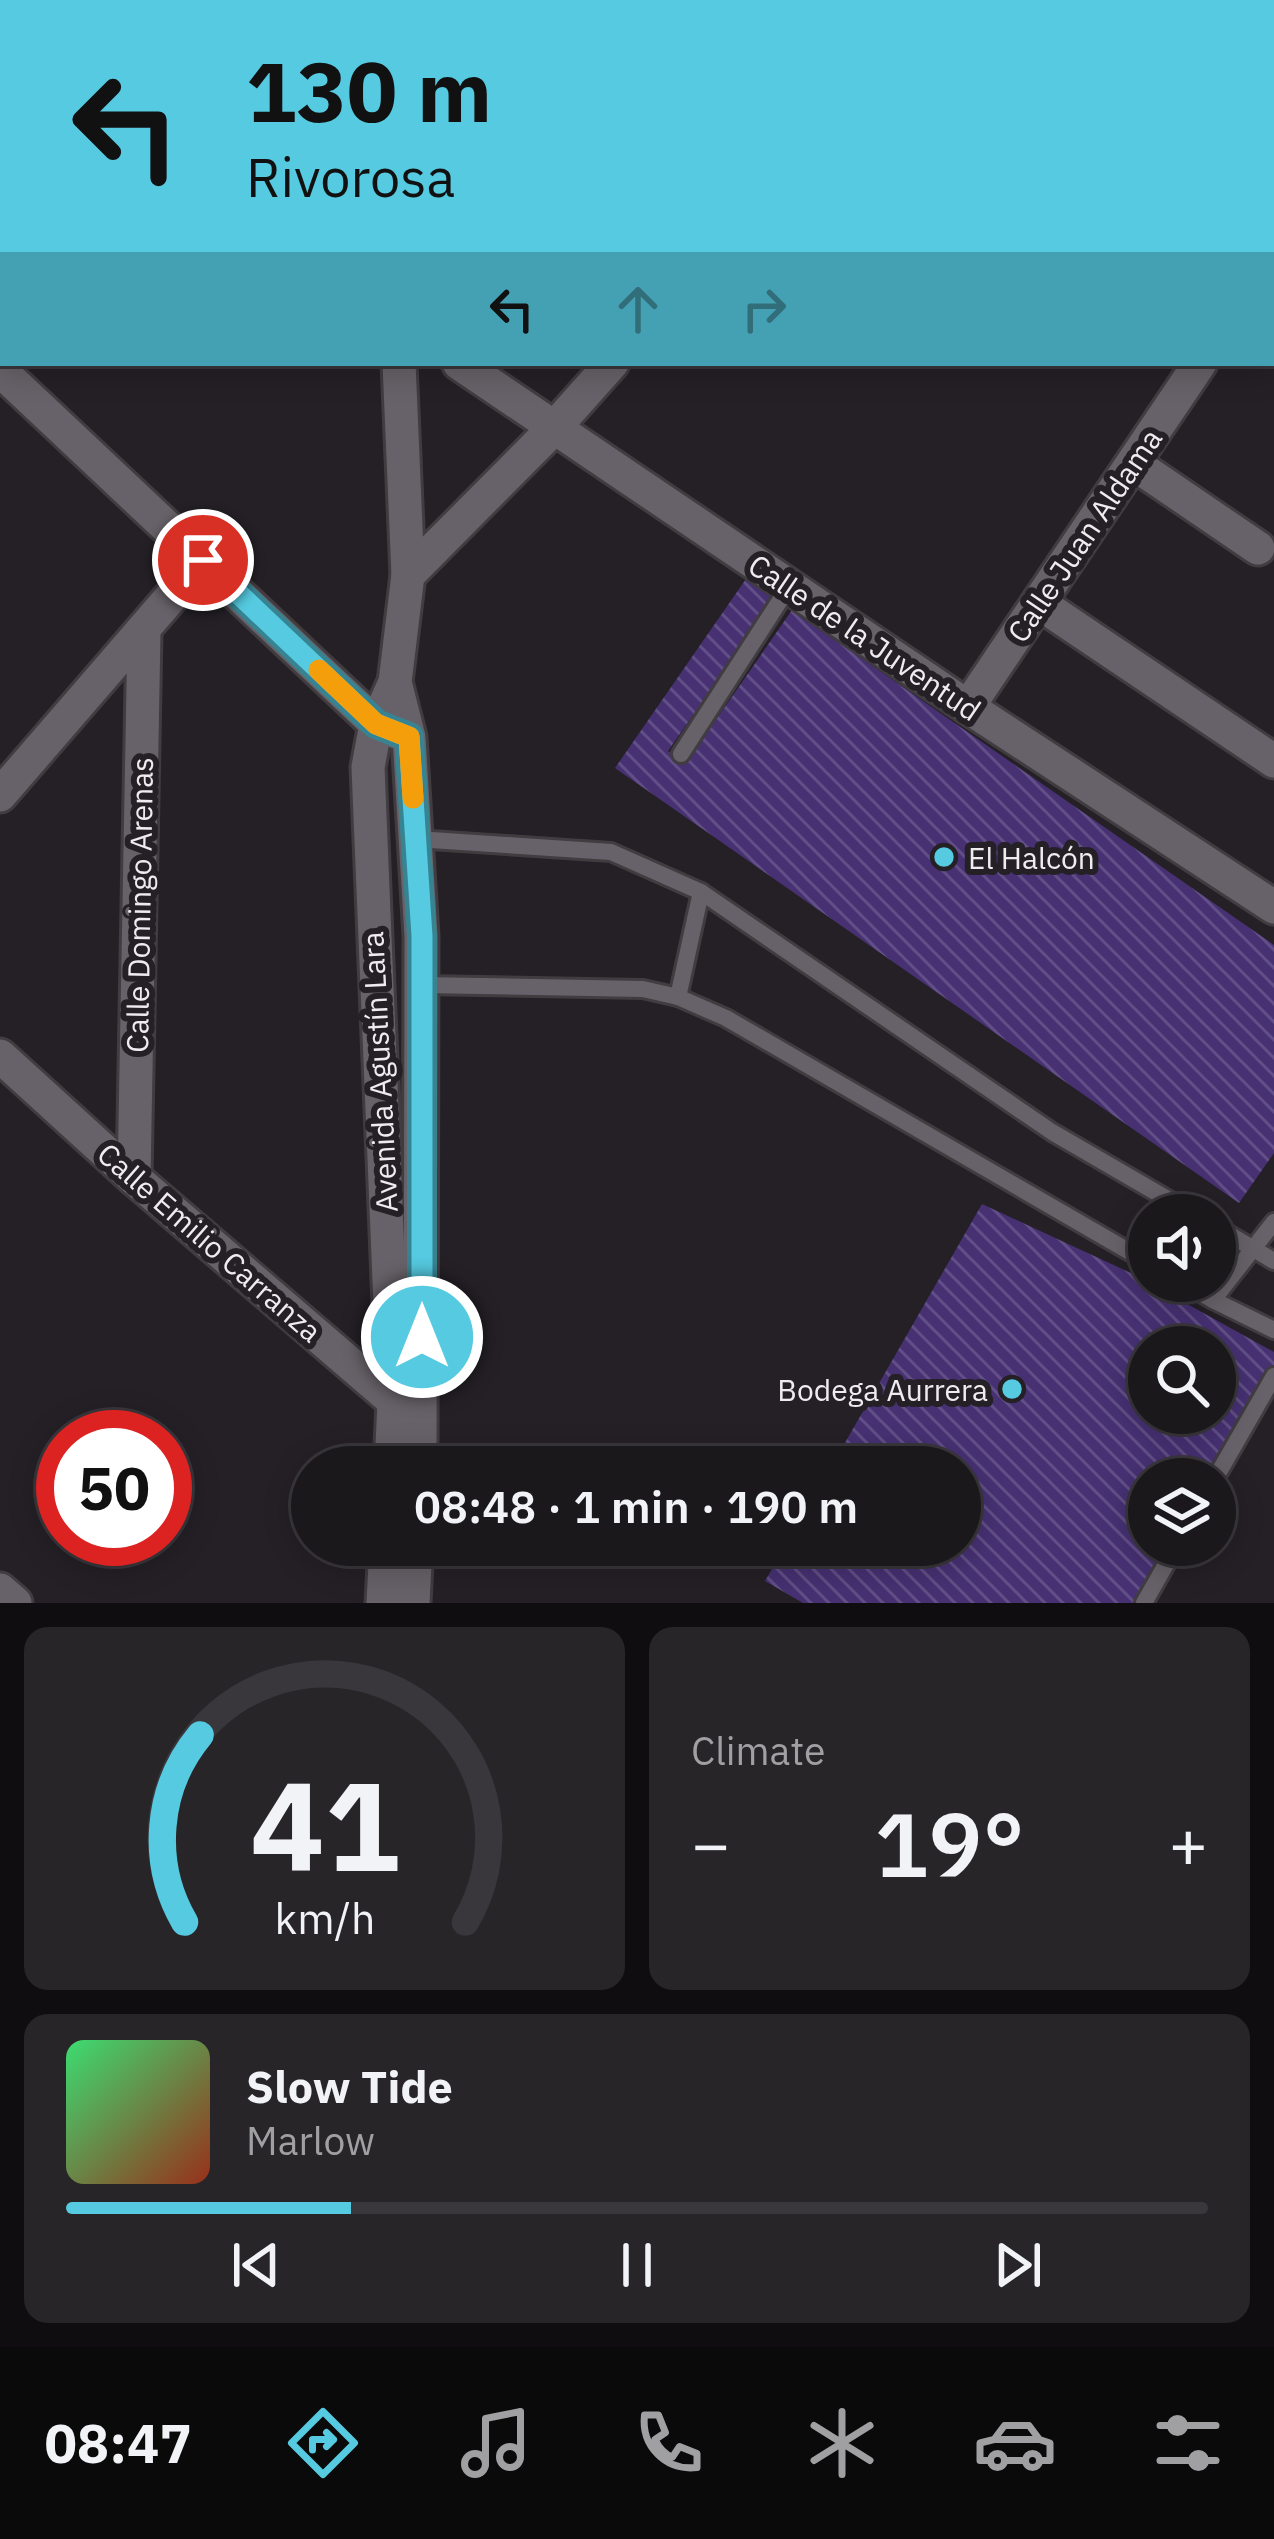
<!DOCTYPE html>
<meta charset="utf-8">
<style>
body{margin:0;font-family:"IBM Plex Sans",sans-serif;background:#282529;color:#f1f3f6;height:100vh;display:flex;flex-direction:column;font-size:45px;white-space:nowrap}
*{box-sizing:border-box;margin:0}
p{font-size:39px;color:#a0a0a3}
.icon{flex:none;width:66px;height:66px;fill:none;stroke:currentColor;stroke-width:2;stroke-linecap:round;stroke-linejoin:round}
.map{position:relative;height:1603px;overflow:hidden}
.side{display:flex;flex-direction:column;gap:24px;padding:24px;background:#0f0d0f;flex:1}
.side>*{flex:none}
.guide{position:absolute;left:0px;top:0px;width:1275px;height:366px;box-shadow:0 6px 30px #0003,0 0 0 3px #39373b;background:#55cae0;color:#111;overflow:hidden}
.fabs{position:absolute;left:1128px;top:1194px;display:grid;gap:24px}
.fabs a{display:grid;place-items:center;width:108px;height:108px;border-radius:50%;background:#1b181c;box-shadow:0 6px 30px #0003,0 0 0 3px #39373b;font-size:60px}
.speed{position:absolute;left:36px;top:1410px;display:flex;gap:24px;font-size:60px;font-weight:700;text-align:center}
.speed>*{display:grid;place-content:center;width:156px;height:156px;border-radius:50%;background:#1b181c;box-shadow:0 6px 30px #0003,0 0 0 3px #39373b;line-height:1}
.speed .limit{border:18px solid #d22;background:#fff;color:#111}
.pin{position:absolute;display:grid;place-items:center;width:102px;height:102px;color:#fff;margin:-51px;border:6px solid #fff;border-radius:50%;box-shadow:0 3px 12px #0007}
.me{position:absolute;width:132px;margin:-66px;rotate:0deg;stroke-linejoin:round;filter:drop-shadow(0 0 9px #0008)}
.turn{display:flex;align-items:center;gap:42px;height:252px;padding:0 48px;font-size:54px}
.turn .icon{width:156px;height:156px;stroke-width:2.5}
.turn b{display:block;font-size:84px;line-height:102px}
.lanes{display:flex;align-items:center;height:114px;padding:0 48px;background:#0003;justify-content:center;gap:60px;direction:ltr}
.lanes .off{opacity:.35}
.big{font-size:90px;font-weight:600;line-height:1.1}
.side .widget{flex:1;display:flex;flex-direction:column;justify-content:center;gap:18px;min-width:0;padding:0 42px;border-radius:24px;background:#282529}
.side .dial{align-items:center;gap:0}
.dial svg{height:312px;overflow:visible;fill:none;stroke:#39373b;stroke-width:7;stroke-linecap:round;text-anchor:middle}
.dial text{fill:#f1f3f6;stroke:none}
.song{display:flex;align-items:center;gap:36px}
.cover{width:144px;height:144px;border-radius:18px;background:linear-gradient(135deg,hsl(140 70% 55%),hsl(10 70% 35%))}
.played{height:12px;border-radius:6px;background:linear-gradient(90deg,#55cae0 25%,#39373b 25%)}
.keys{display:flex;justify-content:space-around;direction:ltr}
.heat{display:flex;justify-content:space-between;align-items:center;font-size:66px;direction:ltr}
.side .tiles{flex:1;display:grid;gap:24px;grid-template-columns:1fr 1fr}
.widget:last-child{grid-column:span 2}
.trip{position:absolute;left:291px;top:1446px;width:690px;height:120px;border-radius:60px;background:#1b181c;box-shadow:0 6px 30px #0003,0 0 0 3px #39373b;font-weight:600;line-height:120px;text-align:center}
.dock{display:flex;height:192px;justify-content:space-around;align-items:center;background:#0b0a0b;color:#a0a0a3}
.dock .icon{width:84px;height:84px}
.dock .selected{color:#55cae0}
.dock b{font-size:54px;color:#f1f3f6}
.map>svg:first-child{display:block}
.building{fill:url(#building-back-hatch);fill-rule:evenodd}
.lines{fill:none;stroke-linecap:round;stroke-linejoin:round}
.service-casing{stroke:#403c40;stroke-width:22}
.minor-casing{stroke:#403c40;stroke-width:39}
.secondary-casing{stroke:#403c40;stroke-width:39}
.service{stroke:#676269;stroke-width:16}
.minor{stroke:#676269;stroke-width:33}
.secondary{stroke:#676269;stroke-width:33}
.route-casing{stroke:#378392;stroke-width:30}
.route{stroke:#55cae0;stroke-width:21}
.slow{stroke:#f59e0b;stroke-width:21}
.poi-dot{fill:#55cae0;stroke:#242026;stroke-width:4.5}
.labels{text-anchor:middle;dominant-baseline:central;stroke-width:12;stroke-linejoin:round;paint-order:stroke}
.street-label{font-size:30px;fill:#efecf0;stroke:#242026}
.poi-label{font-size:30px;fill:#efecf0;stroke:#242026;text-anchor:start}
</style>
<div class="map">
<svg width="1274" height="1603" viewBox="0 0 1274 1603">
<defs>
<pattern id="building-back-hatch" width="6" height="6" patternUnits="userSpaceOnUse" patternTransform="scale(3)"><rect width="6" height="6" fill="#473173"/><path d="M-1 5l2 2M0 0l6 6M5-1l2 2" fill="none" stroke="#624f87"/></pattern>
</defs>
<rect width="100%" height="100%" fill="#242026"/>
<!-- building -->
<g class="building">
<path d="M748,576L777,595L668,751L686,763L792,610L1274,945V1153L1239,1203L615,768Z"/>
<path d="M982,1204L1133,1274L1274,1352V1365L1206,1479H1149V1545H1167L1133,1603H803L765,1581L786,1545H960V1467H831ZM1149,1347H1215V1413H1149Z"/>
</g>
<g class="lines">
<defs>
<g id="service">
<path d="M681,754L790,585"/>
<path d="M416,839L611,852L701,892L1052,1132L1195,1215"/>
<path d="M422,985L643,989L678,997L726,1018L1149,1263"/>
<path d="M678,997L701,892"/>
<path d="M1215,1226L1274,1261"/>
<path d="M1180,1281L1213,1300L1274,1222"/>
<path d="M1213,1300L1274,1330"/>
<path d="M1215,1479L1274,1376"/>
<path d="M1144,1603L1177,1545"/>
</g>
<g id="minor">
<path d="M899,0L904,3"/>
<path d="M932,3L935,0"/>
<path d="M1272,254L1274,250"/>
<path d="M459,363L968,707L1274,907"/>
<path d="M0,370L376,724L402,734"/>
<path d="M1133,463L1258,548"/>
<path d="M408,575L554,428L612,363"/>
<path d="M1039,603L1274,761"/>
<path d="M968,707L1200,363"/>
<path d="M0,795L203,560"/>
<path d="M0,1056L134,1178L411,1416"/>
<path d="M134,1178L144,632"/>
<path d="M0,1590L15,1603"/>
</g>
<g id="secondary">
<path d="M374,0V3"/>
<path d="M395,682L409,737L421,936L420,1467"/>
<path d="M391,1467L394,1402L368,767L376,724L395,682L408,575L399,363"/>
<path d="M383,1603L386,1545"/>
<path d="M413,1603L416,1545"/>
</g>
</defs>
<!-- service casing -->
<use href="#service" class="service-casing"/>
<!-- minor casing -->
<use href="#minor" class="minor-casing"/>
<!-- secondary casing -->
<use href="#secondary" class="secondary-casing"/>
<!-- service -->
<use href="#service" class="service"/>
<!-- minor -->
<use href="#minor" class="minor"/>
<!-- secondary -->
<use href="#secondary" class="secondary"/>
</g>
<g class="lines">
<defs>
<path id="route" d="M203,560L376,724L409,737L422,936V1337"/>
</defs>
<!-- route casing -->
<use href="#route" class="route-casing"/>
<!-- route -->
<use href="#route" class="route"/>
<!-- slow -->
<path class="slow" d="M319,670L376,724L409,737L413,798"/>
</g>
<!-- markers -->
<g class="poi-dot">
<circle cx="944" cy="857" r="12"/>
<circle cx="1012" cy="1389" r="12"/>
</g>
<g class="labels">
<!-- street labels -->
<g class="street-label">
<text transform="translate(1084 535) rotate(-56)">Calle Juan Aldama</text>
<text transform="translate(865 637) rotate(34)">Calle de la Juventud</text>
<text transform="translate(139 905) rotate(-89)">Calle Domingo Arenas</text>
<text transform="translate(379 1072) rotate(-93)">Avenida Agustín Lara</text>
<text transform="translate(210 1242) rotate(41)">Calle Emilio Carranza</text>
</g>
<!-- poi labels -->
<g class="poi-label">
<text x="968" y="857">El Halcón</text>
<text x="988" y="1389" text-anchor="end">Bodega Aurrera</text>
</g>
</g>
</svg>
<div class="fabs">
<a><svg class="icon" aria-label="sound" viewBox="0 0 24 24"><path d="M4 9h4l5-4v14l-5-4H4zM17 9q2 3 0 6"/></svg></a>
<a><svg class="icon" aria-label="search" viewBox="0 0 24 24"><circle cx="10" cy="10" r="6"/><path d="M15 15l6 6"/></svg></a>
<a><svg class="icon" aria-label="layers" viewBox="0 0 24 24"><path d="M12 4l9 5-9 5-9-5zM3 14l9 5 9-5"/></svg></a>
</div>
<div class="speed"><div class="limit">50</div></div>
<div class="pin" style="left:203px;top:560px;background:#d93025"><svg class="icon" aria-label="arrive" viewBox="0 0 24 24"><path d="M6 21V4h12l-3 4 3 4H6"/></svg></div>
<svg class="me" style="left:422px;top:1337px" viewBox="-20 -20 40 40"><circle r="17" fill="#55cae0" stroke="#fff" stroke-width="3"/><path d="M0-11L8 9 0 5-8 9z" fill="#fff"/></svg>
<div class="trip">08:48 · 1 min · 190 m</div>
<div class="guide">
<div class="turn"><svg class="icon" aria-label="left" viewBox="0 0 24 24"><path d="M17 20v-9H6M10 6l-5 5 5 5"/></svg><div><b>130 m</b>Rivorosa</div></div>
<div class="lanes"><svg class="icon" aria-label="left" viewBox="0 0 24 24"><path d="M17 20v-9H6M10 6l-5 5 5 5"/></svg><svg class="icon off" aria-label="ahead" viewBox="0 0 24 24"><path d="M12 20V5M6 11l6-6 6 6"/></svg><svg class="icon off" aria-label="right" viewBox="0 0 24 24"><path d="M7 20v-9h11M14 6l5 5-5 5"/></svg></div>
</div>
</div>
<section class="side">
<div class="tiles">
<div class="widget dial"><svg viewBox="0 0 100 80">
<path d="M14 69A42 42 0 1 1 86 69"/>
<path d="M14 69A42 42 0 0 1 18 21" stroke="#55cae0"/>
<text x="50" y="56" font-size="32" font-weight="700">41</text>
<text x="50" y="72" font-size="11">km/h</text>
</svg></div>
<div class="widget"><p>Climate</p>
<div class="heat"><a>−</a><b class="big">19°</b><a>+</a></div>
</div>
<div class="widget">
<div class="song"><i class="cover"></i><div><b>Slow Tide</b><p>Marlow</p></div></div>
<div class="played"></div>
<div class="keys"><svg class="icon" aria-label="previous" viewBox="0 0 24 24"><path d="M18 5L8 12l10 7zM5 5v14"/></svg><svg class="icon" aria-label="pause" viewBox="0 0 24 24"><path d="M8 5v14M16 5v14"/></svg><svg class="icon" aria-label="next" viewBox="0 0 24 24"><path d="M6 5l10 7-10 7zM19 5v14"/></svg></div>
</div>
</div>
</section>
<nav class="dock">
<b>08:47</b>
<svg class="icon selected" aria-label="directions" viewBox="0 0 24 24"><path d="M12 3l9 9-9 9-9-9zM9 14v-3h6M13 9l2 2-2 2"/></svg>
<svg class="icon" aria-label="music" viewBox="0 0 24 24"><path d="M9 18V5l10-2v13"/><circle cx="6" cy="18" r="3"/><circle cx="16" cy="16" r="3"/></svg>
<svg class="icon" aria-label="phone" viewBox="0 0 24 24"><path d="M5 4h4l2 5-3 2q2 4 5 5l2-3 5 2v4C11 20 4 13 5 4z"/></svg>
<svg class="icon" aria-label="climate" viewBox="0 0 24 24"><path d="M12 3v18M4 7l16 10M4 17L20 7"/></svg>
<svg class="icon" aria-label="car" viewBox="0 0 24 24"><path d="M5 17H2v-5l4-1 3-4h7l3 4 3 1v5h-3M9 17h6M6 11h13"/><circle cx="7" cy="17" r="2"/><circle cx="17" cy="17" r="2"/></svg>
<svg class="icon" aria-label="filters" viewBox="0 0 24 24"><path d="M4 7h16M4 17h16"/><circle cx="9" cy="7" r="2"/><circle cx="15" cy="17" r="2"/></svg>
</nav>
